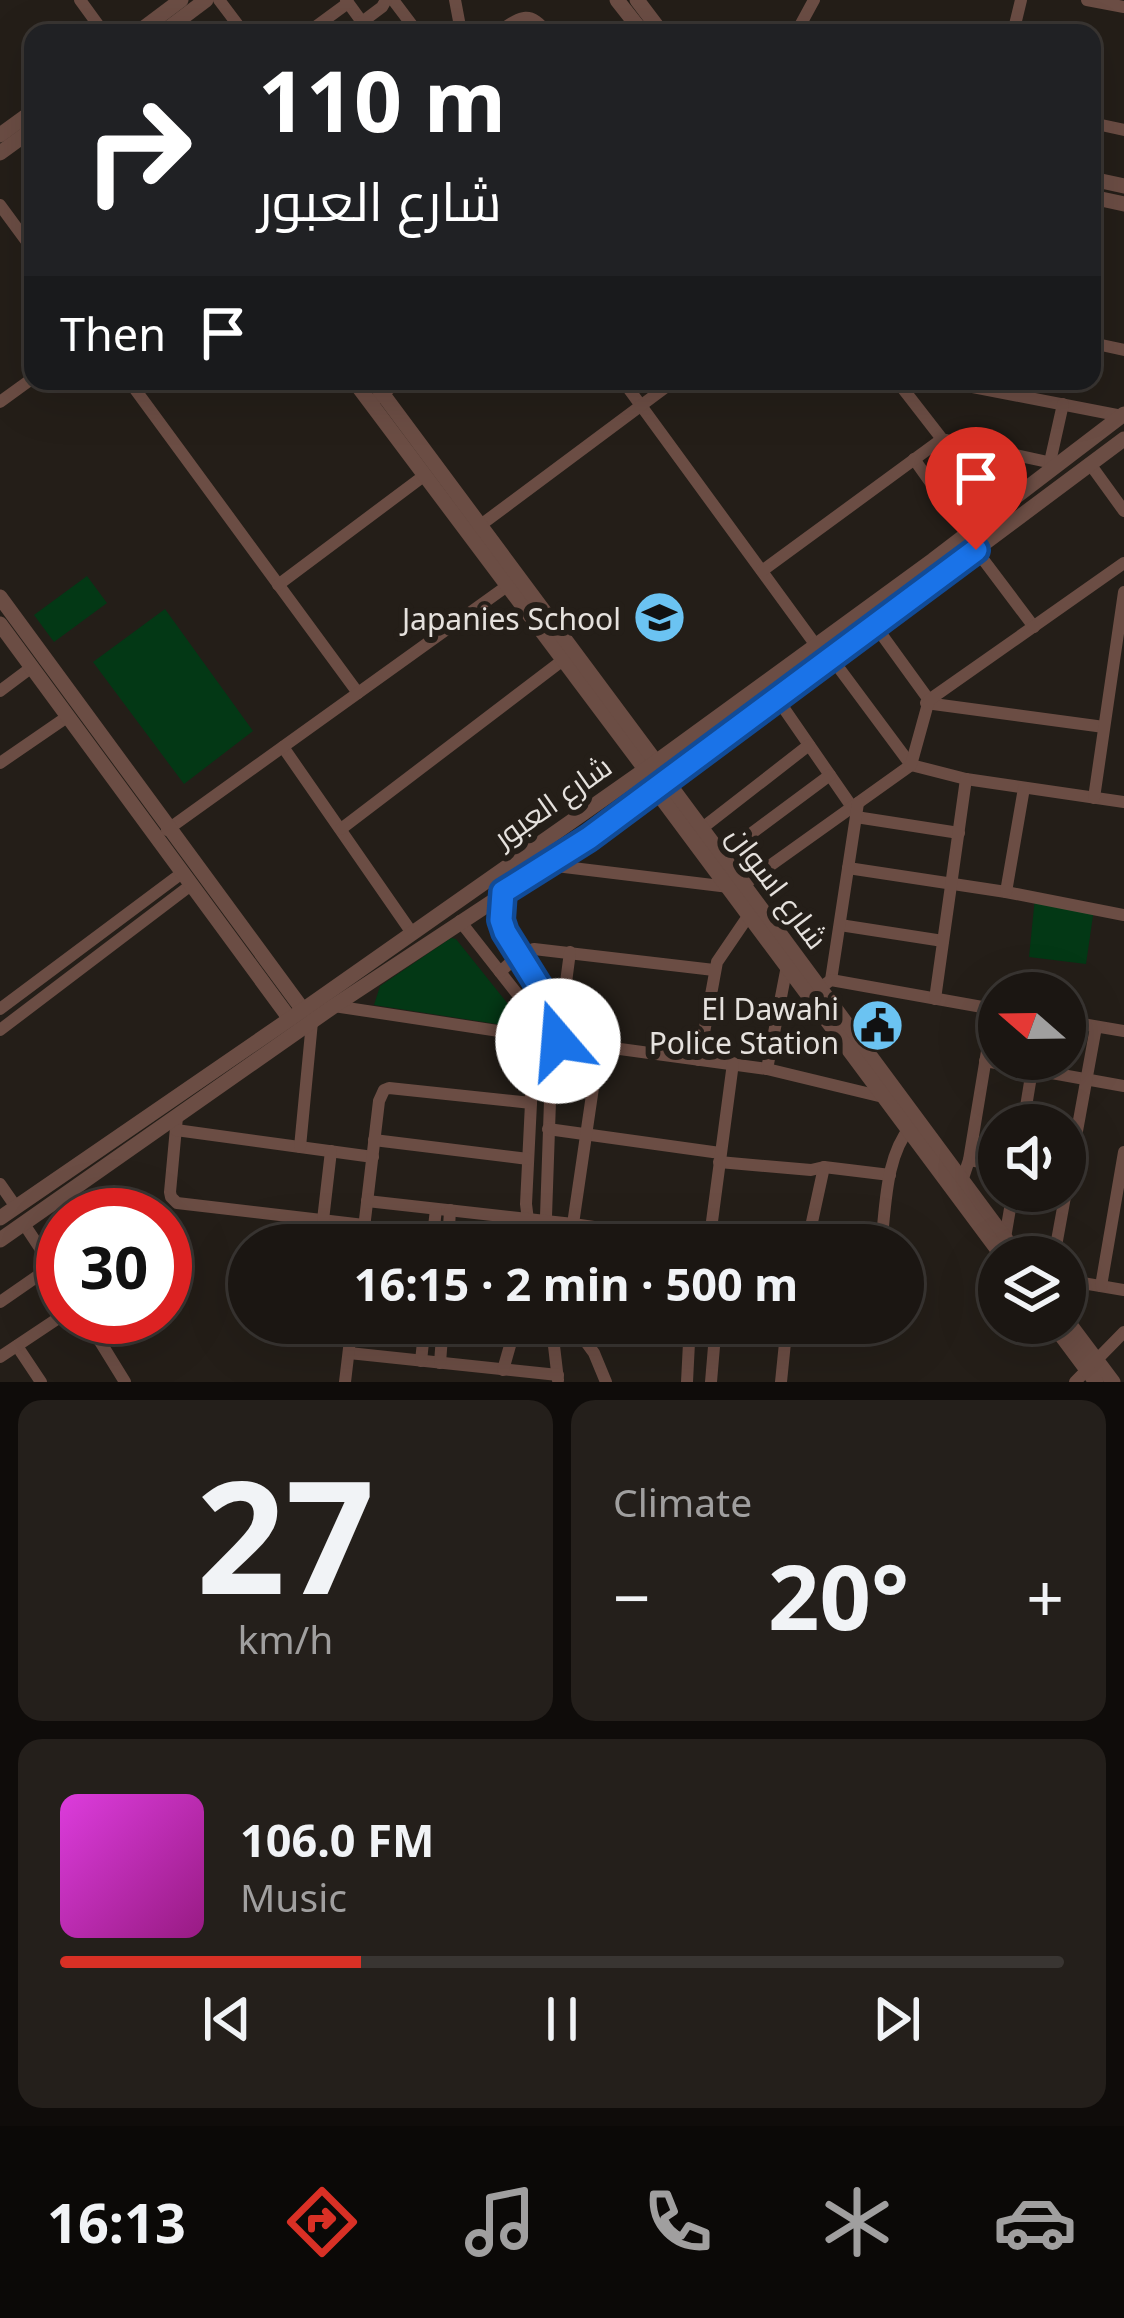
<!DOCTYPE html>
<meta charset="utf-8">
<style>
body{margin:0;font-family:"Noto Sans",Cairo,sans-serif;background:#241f1b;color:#f1f3f6;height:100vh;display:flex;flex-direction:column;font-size:45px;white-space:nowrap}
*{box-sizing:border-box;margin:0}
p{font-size:39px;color:#a09f9f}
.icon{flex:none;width:66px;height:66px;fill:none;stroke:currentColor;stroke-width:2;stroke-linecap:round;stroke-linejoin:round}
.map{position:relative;height:1382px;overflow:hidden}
.panel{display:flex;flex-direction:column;gap:18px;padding:18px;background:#0f0c0a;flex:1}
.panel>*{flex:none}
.guide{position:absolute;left:24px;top:24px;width:1077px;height:366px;border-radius:24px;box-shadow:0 12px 48px #0002,0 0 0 3px #393532;background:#202124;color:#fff;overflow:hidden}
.needle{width:78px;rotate:290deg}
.fabs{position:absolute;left:978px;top:972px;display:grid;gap:24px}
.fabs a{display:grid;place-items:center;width:108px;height:108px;border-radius:50%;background:#1b1612;box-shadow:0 12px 48px #0002,0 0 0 3px #393532;font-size:60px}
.speed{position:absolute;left:36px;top:1188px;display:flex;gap:24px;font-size:60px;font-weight:700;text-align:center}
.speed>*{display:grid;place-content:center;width:156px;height:156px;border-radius:50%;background:#1b1612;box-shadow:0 12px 48px #0002,0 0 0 3px #393532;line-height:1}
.speed .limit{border:18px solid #d22;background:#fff;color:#111}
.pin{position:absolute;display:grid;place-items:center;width:102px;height:102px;color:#fff;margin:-123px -51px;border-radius:50% 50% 50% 0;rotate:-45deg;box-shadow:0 0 12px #0007}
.pin .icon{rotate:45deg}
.me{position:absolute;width:132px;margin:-66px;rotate:342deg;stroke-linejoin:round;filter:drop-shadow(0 0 9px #0008)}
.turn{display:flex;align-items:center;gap:42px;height:252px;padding:0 36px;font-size:54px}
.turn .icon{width:156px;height:156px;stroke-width:2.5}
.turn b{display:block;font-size:84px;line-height:102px}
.then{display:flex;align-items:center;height:114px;padding:0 36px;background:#0003;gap:24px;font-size:45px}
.big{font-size:90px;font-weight:700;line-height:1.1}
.panel .widget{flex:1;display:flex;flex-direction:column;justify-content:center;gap:18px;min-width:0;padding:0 42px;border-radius:24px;background:#241f1b}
.panel .dial{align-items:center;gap:0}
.dial b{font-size:156px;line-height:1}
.song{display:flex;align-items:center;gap:36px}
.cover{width:144px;height:144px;border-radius:18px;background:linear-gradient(135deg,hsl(300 70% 55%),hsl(310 70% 35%))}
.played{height:12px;border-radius:6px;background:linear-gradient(90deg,#d93025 30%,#393532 30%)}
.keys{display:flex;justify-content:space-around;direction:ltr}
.heat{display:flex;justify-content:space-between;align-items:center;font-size:66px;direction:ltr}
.panel .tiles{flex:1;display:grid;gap:18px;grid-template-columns:1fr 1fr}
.widget:last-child{grid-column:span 2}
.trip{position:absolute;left:228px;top:1224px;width:696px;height:120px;border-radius:60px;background:#1b1612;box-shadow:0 12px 48px #0002,0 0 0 3px #393532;font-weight:700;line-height:120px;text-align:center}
.tabs{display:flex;height:192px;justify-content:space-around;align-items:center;background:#0b0907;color:#a09f9f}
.tabs .icon{width:84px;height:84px}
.tabs .active{color:#d93025}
.tabs b{font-size:54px;color:#f1f3f6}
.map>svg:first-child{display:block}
.green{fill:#033815}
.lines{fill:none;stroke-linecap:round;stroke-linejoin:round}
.minor{stroke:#6b4d44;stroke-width:12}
.tertiary{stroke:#6b4d44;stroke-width:15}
.route-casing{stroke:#114b97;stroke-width:30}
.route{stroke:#1a73e8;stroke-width:21}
.labels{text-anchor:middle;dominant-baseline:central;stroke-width:12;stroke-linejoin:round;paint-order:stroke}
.poi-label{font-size:30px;fill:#e5e1dd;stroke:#241e18;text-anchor:end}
.street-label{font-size:30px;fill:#e5e1dd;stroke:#241e18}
</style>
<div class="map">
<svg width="1124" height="1382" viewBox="0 0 1124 1382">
<rect width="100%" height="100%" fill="#241e18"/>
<!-- green -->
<g class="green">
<path d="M87,576L107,603L54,642L34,615Z"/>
<path d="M165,609L253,731L184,784L93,662Z"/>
<path d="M1035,897L1094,909L1086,964L1029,957Z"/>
<path d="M451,938L456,939L512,1009L513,1018L510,1023L503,1025L374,1005L380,986Z"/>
</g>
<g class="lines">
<!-- minor -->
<g class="minor">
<path d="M80,0L104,33"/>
<path d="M219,0L244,33"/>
<path d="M346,0L370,33"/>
<path d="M393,0L418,33"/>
<path d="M455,0L459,21L456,33"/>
<path d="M1087,0L1124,7"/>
<path d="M362,22L382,7L386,0"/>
<path d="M307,33L348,3"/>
<path d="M497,33C518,19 529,7 547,33"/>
<path d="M796,33L814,0"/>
<path d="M1013,33L1021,0"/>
<path d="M1092,123L1124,130"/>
<path d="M0,205L33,250"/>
<path d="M1092,343L1124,350"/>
<path d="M129,381L358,693"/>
<path d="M623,381L815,644"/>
<path d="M897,381L942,439L1057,464"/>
<path d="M942,381L1122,416"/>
<path d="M376,399L399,381"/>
<path d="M0,402L33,378"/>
<path d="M914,459L967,534"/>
<path d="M1050,462L1063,404"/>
<path d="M1090,464L1124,511"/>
<path d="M474,530L674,381"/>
<path d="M976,550L1034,627"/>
<path d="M762,571L942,439"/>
<path d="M278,585L425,475"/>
<path d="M874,624L929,700"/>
<path d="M830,656L911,765L966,779L1124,802"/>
<path d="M0,691L32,667"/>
<path d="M776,697L852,807"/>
<path d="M926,703L1104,727"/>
<path d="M283,747L412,933"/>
<path d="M0,763L67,717"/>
<path d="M1094,798L1124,592"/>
<path d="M856,817L959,833"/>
<path d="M341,829L563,660"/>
<path d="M701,829L809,745"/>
<path d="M167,830L507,586"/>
<path d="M721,856L830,775"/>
<path d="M548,865L729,887"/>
<path d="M848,868L1006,892L1124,915"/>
<path d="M743,885L911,765L929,700L1124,563"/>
<path d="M503,892C496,946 539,967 553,1015L545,1245"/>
<path d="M1006,892L1024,788"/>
<path d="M460,921L522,1000L530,1021L531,1103L526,1204L531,1245"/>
<path d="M840,925L943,941"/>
<path d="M500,972L520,954L534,949L714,970"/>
<path d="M831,980L858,803"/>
<path d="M820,988L831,980L999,1010"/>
<path d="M935,999L966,779"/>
<path d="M334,1006L531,1036"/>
<path d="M0,1009L182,873"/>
<path d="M1065,1021L1124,1031"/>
<path d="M560,1028L570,952"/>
<path d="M0,1030L191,885"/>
<path d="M554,1040L767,1069L883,1097"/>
<path d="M699,1060L717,962L749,915"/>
<path d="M985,1061L1124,1086"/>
<path d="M767,1069L787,966"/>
<path d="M177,1117L170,1192L171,1197L177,1203L364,1225"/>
<path d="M1023,1125L1032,1070"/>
<path d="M548,1129L720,1153"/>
<path d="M176,1130L373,1157"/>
<path d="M374,1140L528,1159"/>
<path d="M300,1147L312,1022"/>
<path d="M969,1160L999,1165"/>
<path d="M719,1162L811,1170L824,1167L890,1175"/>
<path d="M957,1183L964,1175L969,1160L994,1009"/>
<path d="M0,1184L16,1207"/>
<path d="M367,1201L573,1224L719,1245"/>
<path d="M323,1220L331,1151"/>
<path d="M24,1224L63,1283"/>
<path d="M573,1224L599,1047"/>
<path d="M1005,1238L1013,1191"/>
<path d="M709,1244L733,1063"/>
<path d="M362,1245L379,1101L384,1090L389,1088L531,1103"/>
<path d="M432,1245L436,1209"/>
<path d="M448,1245L450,1210"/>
<path d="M807,1245L824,1167"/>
<path d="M881,1245C886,1206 885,1157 911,1126"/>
<path d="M1054,1257L1096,1027"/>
<path d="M1065,1280L1124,1290"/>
<path d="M1101,1286L1124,1152"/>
<path d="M0,1302L52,1266"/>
<path d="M85,1317L125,1382"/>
<path d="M546,1323L554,1346L558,1380"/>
<path d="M572,1323L594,1353L606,1382"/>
<path d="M17,1346L41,1382"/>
<path d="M349,1353L558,1375"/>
<path d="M0,1357L63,1315"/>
<path d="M421,1361L425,1323"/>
<path d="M440,1363L443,1323"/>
<path d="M503,1370L511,1342L522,1323"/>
<path d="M345,1382L352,1323"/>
<path d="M687,1382L690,1323"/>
<path d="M711,1382L716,1323"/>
<path d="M781,1382L787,1323"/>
<path d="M1075,1382L1124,1332"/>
</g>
<!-- tertiary -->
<g class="tertiary">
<path d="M617,0L643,33"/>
<path d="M637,0L662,33"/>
<path d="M137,33L181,0"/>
<path d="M162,33L206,0"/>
<path d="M0,135L33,111"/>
<path d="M0,153L33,129"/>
<path d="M1092,179L1124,186"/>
<path d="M1092,197L1124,204"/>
<path d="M354,381L645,769"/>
<path d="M373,381L656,762"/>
<path d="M0,597L303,1010"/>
<path d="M0,624L290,1019"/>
<path d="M666,780L1019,1257"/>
<path d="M654,788L1003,1257"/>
<path d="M0,1218L303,1010L656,762L933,560L1124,414"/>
<path d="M0,1240L334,1006L589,838L1124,439"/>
<path d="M1065,1318L1113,1382"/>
<path d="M1052,1323L1096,1382"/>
</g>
</g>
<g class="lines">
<defs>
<path id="route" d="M558,1041L554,1040L553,1016L550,1004L505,932L501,920L503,892L589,838L976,550"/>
</defs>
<!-- route casing -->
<use href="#route" class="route-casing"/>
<!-- route -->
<use href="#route" class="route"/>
</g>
<!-- icons -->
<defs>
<symbol id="school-disc" viewBox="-11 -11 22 22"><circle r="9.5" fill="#6bc3f2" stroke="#241e18"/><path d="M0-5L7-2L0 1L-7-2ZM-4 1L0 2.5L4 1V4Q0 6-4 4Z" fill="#111"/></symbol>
<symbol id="civic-disc" viewBox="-11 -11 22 22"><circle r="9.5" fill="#6bc3f2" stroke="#241e18"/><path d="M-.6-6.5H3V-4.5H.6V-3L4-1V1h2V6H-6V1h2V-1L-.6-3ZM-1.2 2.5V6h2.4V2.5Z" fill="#111"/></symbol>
</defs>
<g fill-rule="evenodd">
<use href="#school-disc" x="630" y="588" width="59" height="59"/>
<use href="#civic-disc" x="848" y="996" width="59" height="59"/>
</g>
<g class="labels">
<!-- poi labels -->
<g class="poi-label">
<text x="621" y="618">Japanies School</text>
<text x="839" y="1008">El Dawahi<tspan x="839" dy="34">Police Station</tspan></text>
</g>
<!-- street labels -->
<g class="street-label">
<text transform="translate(552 801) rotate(-35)">شارع العبور</text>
<text transform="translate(778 887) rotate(53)">شارع اسوان</text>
</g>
</g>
</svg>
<div class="fabs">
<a><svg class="needle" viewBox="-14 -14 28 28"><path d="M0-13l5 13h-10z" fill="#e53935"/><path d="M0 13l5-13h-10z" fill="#a09f9f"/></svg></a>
<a><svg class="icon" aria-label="sound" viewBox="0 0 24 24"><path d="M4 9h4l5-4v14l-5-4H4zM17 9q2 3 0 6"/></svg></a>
<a><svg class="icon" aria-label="layers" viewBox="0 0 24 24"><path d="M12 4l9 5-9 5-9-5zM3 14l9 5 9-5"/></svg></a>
</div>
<div class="speed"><div class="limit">30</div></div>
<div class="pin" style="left:976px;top:550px;background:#d93025"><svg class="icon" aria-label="arrive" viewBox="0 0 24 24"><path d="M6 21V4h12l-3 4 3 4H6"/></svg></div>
<svg class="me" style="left:558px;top:1041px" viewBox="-20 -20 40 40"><circle r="19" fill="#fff"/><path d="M0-13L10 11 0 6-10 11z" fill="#1a73e8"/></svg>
<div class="trip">16:15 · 2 min · 500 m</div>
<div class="guide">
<div class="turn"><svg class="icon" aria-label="right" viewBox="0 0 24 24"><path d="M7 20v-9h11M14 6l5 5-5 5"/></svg><div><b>110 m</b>شارع العبور</div></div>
<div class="then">Then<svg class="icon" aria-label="arrive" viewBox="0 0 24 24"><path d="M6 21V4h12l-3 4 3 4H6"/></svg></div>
</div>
</div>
<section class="panel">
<div class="tiles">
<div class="widget dial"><b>27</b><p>km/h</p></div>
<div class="widget"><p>Climate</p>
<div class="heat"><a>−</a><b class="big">20°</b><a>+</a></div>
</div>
<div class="widget">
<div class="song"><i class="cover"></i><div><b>106.0 FM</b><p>Music</p></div></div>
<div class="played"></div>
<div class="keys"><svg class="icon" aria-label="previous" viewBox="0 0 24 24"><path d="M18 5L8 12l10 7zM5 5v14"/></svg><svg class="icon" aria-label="pause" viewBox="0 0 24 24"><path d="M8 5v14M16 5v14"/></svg><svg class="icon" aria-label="next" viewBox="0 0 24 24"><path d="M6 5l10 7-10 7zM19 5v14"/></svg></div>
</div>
</div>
</section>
<nav class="tabs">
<b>16:13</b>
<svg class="icon active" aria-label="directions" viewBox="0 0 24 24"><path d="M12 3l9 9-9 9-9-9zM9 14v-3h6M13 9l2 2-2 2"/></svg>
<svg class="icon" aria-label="music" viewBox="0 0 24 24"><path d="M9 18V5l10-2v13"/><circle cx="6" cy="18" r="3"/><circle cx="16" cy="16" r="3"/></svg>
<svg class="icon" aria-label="phone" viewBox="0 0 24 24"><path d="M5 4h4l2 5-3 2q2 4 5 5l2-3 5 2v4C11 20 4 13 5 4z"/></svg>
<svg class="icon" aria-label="climate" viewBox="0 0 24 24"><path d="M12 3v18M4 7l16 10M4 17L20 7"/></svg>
<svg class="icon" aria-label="car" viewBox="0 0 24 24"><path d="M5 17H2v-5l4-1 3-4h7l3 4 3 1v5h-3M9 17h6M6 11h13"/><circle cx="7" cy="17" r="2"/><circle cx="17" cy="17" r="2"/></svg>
</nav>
